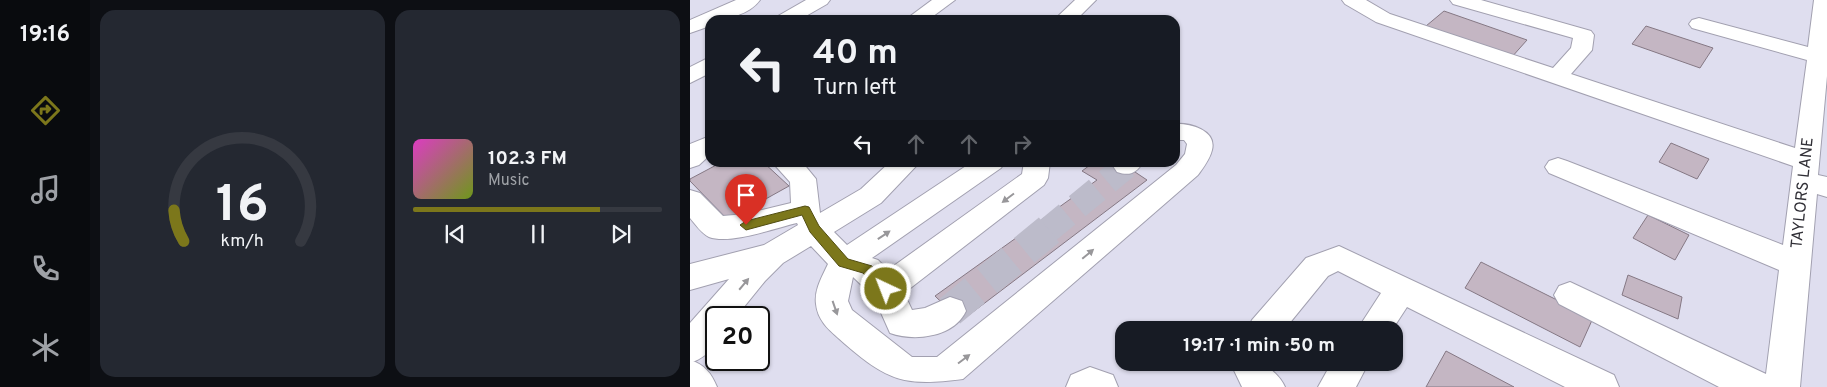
<!DOCTYPE html>
<meta charset="utf-8">
<style>
body{margin:0;font-family:Overpass,sans-serif;background:#242831;color:#f1f3f6;height:100vh;display:flex;flex-direction:column;font-size:19px;white-space:nowrap}
*{box-sizing:border-box;margin:0}
p{font-size:16px;color:#9ea1a6}
.icon{flex:none;width:28px;height:28px;fill:none;stroke:currentColor;stroke-width:2;stroke-linecap:round;stroke-linejoin:round}
.map{position:relative;flex:1;overflow:hidden}
.details{display:flex;flex-direction:column;gap:10px;padding:10px;background:#0d0f14;width:600px}
.details>*{flex:none}
.banner{position:absolute;left:15px;top:15px;width:475px;height:152px;border-radius:15px;box-shadow:0 1px 4px #0004;background:#171b24;color:#f1f3f6;overflow:hidden}
.speed{position:absolute;left:15px;top:306px;display:flex;gap:10px;font-size:25px;font-weight:700;text-align:center}
.speed>*{display:grid;place-content:center;width:65px;height:65px;border-radius:50%;background:#171b24;box-shadow:0 1px 4px #0004;line-height:1}
.speed .limit{border:2px solid #111;border-radius:8px;background:#fff;color:#111}
.pin{position:absolute;display:grid;place-items:center;width:42px;height:42px;color:#fff;margin:-51px -21px;border-radius:50% 50% 50% 0;rotate:-45deg;box-shadow:0 0 5px #0007}
.pin .icon{rotate:45deg}
.me{position:absolute;width:55px;margin:-28px;rotate:317deg;stroke-linejoin:round;filter:drop-shadow(0 0 4px #0008)}
.turn{display:flex;align-items:center;gap:18px;height:105px;padding:0 25px;font-size:22px}
.turn .icon{width:65px;height:65px;stroke-width:2.5}
.turn b{display:block;font-size:35px;line-height:42px}
.lanes{display:flex;align-items:center;height:48px;padding:0 25px;background:#0003;justify-content:center;gap:25px;direction:ltr}
.lanes .off{opacity:.35}
.details .tile{flex:1;display:flex;flex-direction:column;justify-content:center;gap:8px;min-width:0;padding:0 18px;border-radius:15px;background:#242831}
.details .dial{align-items:center;gap:0}
.dial svg{height:130px;overflow:visible;fill:none;stroke:#363941;stroke-width:7;stroke-linecap:round;text-anchor:middle}
.dial text{fill:#f1f3f6;stroke:none}
.song{display:flex;align-items:center;gap:15px}
.cover{width:60px;height:60px;border-radius:8px;background:linear-gradient(135deg,hsl(310 70% 55%),hsl(80 70% 35%))}
.played{height:5px;border-radius:2px;background:linear-gradient(90deg,#7c771b 75%,#363941 75%)}
.keys{display:flex;justify-content:space-around;direction:ltr}
.details .tiles{flex:1;display:grid;gap:10px;grid-template-columns:repeat(2,1fr)}
.trip{position:absolute;left:425px;top:321px;width:288px;height:50px;border-radius:15px;background:#171b24;box-shadow:0 1px 4px #0004;font-weight:700;line-height:50px;text-align:center}
main{display:flex;flex:1;min-height:0}
.tab-bar{display:flex;flex-direction:column;width:90px;justify-content:space-around;align-items:center;background:#090b0e;color:#9ea1a6}
.tab-bar .icon{width:35px;height:35px}
.tab-bar .selected{color:#7c771b}
.tab-bar b{font-size:22px;color:#f1f3f6}
.map>svg:first-child{display:block}
.building{fill:#c4b6c3;stroke:#857884}
.lines{fill:none;stroke-linecap:round;stroke-linejoin:round}
.minor-tunnel-far1{stroke:#bcbbca;stroke-width:26;stroke-dasharray:26 13;stroke-linecap:butt}
.minor-tunnel{stroke:#bcbbca;stroke-width:32;stroke-dasharray:32 16;stroke-linecap:butt}
.minor-casing{stroke:#a2a0b0;stroke-width:2}
.highway-casing{stroke:#a2a0b0;stroke-width:2}
.minor{fill:#fff;fill-rule:evenodd}
.highway{fill:#fff;fill-rule:evenodd}
.oneway{fill:#98979a}
.route{fill:#7c771b;stroke:#514d12}
.labels{text-anchor:middle;dominant-baseline:central;stroke-width:4;stroke-linejoin:round;paint-order:stroke}
.street-label{font-size:16px;fill:#302f36;stroke:#fff}
</style>
<main>
<nav class="tab-bar">
<b>19:16</b>
<svg class="icon selected" aria-label="directions" viewBox="0 0 24 24"><path d="M12 3l9 9-9 9-9-9zM9 14v-3h6M13 9l2 2-2 2"/></svg>
<svg class="icon" aria-label="music" viewBox="0 0 24 24"><path d="M9 18V5l10-2v13"/><circle cx="6" cy="18" r="3"/><circle cx="16" cy="16" r="3"/></svg>
<svg class="icon" aria-label="phone" viewBox="0 0 24 24"><path d="M5 4h4l2 5-3 2q2 4 5 5l2-3 5 2v4C11 20 4 13 5 4z"/></svg>
<svg class="icon" aria-label="climate" viewBox="0 0 24 24"><path d="M12 3v18M4 7l16 10M4 17L20 7"/></svg>
</nav>
<section class="details">
<div class="tiles">
<div class="tile dial"><svg viewBox="0 0 100 80">
<path d="M14 69A42 42 0 1 1 86 69"/>
<path d="M14 69A42 42 0 0 1 8 50" stroke="#7c771b"/>
<text x="50" y="56" font-size="32" font-weight="700">16</text>
<text x="50" y="72" font-size="11">km/h</text>
</svg></div>
<div class="tile">
<div class="song"><i class="cover"></i><div><b>102.3 FM</b><p>Music</p></div></div>
<div class="played"></div>
<div class="keys"><svg class="icon" aria-label="previous" viewBox="0 0 24 24"><path d="M18 5L8 12l10 7zM5 5v14"/></svg><svg class="icon" aria-label="pause" viewBox="0 0 24 24"><path d="M8 5v14M16 5v14"/></svg><svg class="icon" aria-label="next" viewBox="0 0 24 24"><path d="M6 5l10 7-10 7zM19 5v14"/></svg></div>
</div>
</div>
</section>
<div class="map">
<svg width="1137" height="387" viewBox="0 0 1137 387">
<rect width="100%" height="100%" fill="#dfdeef"/>
<!-- building -->
<g class="building">
<path d="M754,11L837,40L821,58L736,26Z"/>
<path d="M956,26L1023,48L1010,68L942,44Z"/>
<path d="M981,143L1019,159L1007,179L969,162Z"/>
<path d="M32,162H73L99,186L38,220L0,181V179Z"/>
<path d="M404,162H430L457,180L271,321L245,296L407,180L392,171Z"/>
<path d="M958,215L999,235L985,260L943,238Z"/>
<path d="M791,262L903,318L890,347L775,288Z"/>
<path d="M938,275L992,297L988,319L932,295Z"/>
<path d="M756,351L824,387H736Z"/>
</g>
<g class="lines">
<!-- minor-tunnel-far1 -->
<path class="minor-tunnel-far1" d="M357,231L436,166"/>
<!-- minor-tunnel -->
<path class="minor-tunnel" d="M260,311L359,230"/>
<defs>
<g id="minor">
<path d="M46,0H70C59,15 36,20 20,20V26L0,33V20Z"/>
<path d="M116,0H140L137,4L109,20H85L88,16Z"/>
<path d="M242,0H265L238,20H215Z"/>
<path d="M385,0H406L386,20H364Z"/>
<path d="M652,0H676L700,14L863,68L881,48L883,38L763,4L760,0H791L901,31L904,35L902,50L881,74L1105,148L1117,60L1002,28L999,24L1002,20L1009,18L1118,47L1124,0H1137V76L1128,175L1137,177V197L1127,194L1110,387H1029L869,304L864,295L869,286L880,282L1076,374L1089,270L859,173L855,167L859,161L868,158L877,161L1093,245L1103,166L686,22L655,4Z"/>
<path d="M20,57V73L0,83V67Z"/>
<path d="M485,124C500,123 527,130 522,150C520,159 513,168 508,175L273,379C213,387 197,380 155,344C142,332 128,323 126,304C124,290 132,277 138,264L121,246L93,263L75,281L45,318H26C26,341 25,354 0,363V323L39,279L0,290V264L74,245L108,225L107,223C85,228 40,245 19,237C12,234 5,224 0,218V190L10,193L33,216L55,214L101,203L100,182L82,162H112L126,179L130,213L171,189L200,162H230L191,203L144,232L157,245L282,162H315L311,168L182,258L188,260L198,270L332,174L334,162H360L358,178L354,185L214,293L222,310L235,308L260,297L272,301L276,311C264,337 225,342 200,333L184,297L163,277L158,301L162,310L222,357H247L486,165L495,154L497,144L494,140H485Z"/>
<path d="M20,136V155L9,165L0,168V144Z"/>
<path d="M425,162H453C446,174 439,176 427,172L423,166Z"/>
<path d="M649,246L924,375L929,387H875L717,307L702,330H667L691,293L648,271L638,276L594,330H557L562,320L616,258Z"/>
<path d="M540,362H576C582,374 588,372 595,387H552Z"/>
<path d="M642,362H679L666,387H628Z"/>
<path d="M400,367L423,375L428,387H376L381,375Z"/>
</g>
<path id="highway" d="M0,360C15,365 21,373 27,387H0Z"/>
</defs>
<!-- minor casing -->
<use href="#minor" class="minor-casing"/>
<!-- highway casing -->
<use href="#highway" class="highway-casing"/>
<!-- minor -->
<use href="#minor" class="minor"/>
<!-- highway -->
<use href="#highway" class="highway"/>
</g>
<!-- one-way arrows -->
<defs><path id="oneway-solid" d="M-6-.8H1V-3.2L6.5 0L1 3.2V.8H-6Z" transform="scale(1.25)"/></defs>
<g class="oneway">
<use href="#oneway-solid" transform="translate(318 198) rotate(143)"/>
<use href="#oneway-solid" transform="translate(194 235) rotate(-34)"/>
<use href="#oneway-solid" transform="translate(398 254) rotate(-40)"/>
<use href="#oneway-solid" transform="translate(54 284) rotate(-50)"/>
<use href="#oneway-solid" transform="translate(145 308) rotate(71)"/>
<use href="#oneway-solid" transform="translate(274 359) rotate(-37)"/>
</g>
<!-- route -->
<path class="route" d="M115,206L119,207L129,226L158,259L182,266L200,286L202,289L200,293H191L173,273L149,266L120,232L112,215L56,230L50,225L56,221Z"/>
<g class="labels">
<!-- street labels -->
<g class="street-label">
<text transform="translate(1113 193) rotate(-84)">TAYLORS LANE</text>
</g>
</g>
</svg>
<div class="speed"><div class="limit">20</div></div>
<div class="pin" style="left:56px;top:225px;background:#d93025"><svg class="icon" aria-label="arrive" viewBox="0 0 24 24"><path d="M6 21V4h12l-3 4 3 4H6"/></svg></div>
<svg class="me" style="left:196px;top:289px" viewBox="-20 -20 40 40"><circle r="17" fill="#7c771b" stroke="#fff" stroke-width="3"/><path d="M0-11L8 9 0 5-8 9z" fill="#fff"/></svg>
<div class="trip">19:17 · 1 min · 50 m</div>
<div class="banner">
<div class="turn"><svg class="icon" aria-label="left" viewBox="0 0 24 24"><path d="M17 20v-9H6M10 6l-5 5 5 5"/></svg><div><b>40 m</b>Turn left</div></div>
<div class="lanes"><svg class="icon" aria-label="left" viewBox="0 0 24 24"><path d="M17 20v-9H6M10 6l-5 5 5 5"/></svg><svg class="icon off" aria-label="ahead" viewBox="0 0 24 24"><path d="M12 20V5M6 11l6-6 6 6"/></svg><svg class="icon off" aria-label="ahead" viewBox="0 0 24 24"><path d="M12 20V5M6 11l6-6 6 6"/></svg><svg class="icon off" aria-label="right" viewBox="0 0 24 24"><path d="M7 20v-9h11M14 6l5 5-5 5"/></svg></div>
</div>
</div>
</main>
